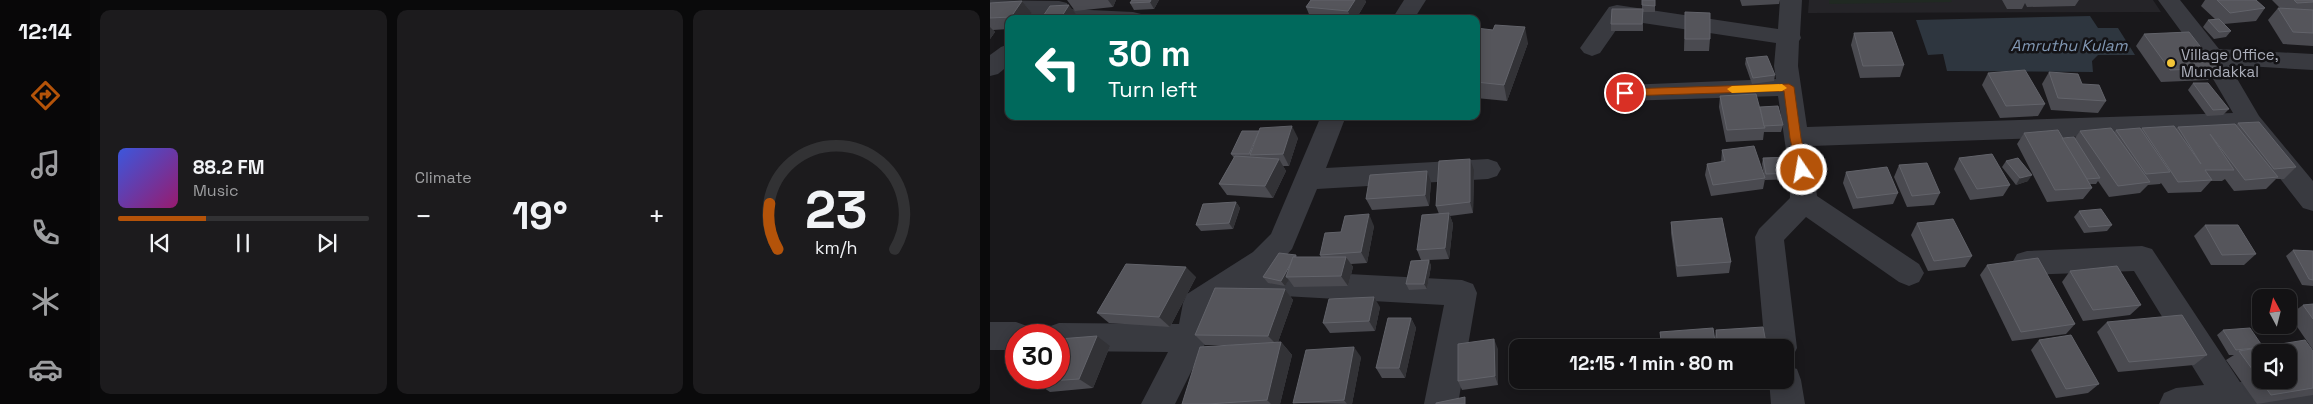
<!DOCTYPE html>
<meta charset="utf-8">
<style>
body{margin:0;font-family:"Space Grotesk",sans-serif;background:#1c1b1d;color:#f1f3f6;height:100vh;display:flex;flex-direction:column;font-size:19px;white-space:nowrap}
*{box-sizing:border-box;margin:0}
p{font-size:16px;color:#9d9ea0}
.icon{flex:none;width:28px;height:28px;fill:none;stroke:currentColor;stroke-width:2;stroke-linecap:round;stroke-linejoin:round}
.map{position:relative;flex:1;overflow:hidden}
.drawer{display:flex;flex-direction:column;gap:10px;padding:10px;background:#0a0a0b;width:900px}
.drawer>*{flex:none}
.banner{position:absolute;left:15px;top:15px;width:475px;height:105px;border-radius:10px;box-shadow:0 2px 12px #0003,0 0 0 1px #323234;background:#00695c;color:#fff;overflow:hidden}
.needle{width:32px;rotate:353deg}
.tools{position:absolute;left:1262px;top:289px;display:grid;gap:10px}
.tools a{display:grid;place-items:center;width:45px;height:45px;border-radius:10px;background:#131214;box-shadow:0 2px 12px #0003,0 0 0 1px #323234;font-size:25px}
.speed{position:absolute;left:15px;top:324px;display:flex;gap:10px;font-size:25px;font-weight:700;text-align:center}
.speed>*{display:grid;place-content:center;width:65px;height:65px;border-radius:50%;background:#131214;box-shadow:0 2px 12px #0003,0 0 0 1px #323234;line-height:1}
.speed .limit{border:8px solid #d22;background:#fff;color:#111}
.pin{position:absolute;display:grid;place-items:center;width:42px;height:42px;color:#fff;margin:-21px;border:2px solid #fff;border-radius:50%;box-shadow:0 1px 5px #0007}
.me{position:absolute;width:55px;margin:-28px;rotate:348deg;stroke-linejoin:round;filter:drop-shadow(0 0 4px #0008)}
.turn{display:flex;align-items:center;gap:18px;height:105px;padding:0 20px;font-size:22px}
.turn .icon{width:65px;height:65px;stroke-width:2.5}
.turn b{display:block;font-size:35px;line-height:42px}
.big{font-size:38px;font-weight:600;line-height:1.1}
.drawer .tile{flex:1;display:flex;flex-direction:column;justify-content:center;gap:8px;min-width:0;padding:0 18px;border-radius:10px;background:#1c1b1d}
.drawer .dial{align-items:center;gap:0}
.dial svg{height:130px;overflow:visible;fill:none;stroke:#323234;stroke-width:7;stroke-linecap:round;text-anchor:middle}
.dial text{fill:#f1f3f6;stroke:none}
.song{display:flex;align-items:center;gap:15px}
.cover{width:60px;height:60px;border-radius:8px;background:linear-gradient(135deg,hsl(230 70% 55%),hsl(320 70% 35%))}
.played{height:5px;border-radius:2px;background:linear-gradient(90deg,#b45309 35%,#323234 35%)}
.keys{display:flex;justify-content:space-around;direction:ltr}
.heat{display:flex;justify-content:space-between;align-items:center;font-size:28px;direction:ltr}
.drawer .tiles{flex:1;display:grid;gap:10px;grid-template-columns:repeat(3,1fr)}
.trip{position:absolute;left:519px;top:339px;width:285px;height:50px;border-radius:10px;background:#131214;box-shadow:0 2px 12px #0003,0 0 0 1px #323234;font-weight:600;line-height:50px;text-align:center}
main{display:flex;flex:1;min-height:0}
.tab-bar{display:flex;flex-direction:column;width:90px;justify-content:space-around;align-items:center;background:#080708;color:#9d9ea0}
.tab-bar .icon{width:35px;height:35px}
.tab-bar .active{color:#b45309}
.tab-bar b{font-size:22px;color:#f1f3f6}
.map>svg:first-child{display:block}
.built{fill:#252428}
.green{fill:#202922}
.water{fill:#2e363f}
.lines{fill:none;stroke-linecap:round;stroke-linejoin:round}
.minor{fill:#393a40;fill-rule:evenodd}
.wall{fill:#4a4a50}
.shaded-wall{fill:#323236}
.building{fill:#55555b;stroke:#62636a;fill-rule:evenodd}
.route{fill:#b45309;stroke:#753606}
.slow{fill:#f59e0b}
.poi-dot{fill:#f3c538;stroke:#141316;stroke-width:2}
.labels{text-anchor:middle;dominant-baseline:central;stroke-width:5;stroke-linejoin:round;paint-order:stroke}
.poi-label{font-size:15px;fill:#abaeba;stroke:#141316;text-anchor:start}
.water-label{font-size:16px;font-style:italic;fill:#8299b5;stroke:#141316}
</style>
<main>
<nav class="tab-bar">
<b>12:14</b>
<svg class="icon active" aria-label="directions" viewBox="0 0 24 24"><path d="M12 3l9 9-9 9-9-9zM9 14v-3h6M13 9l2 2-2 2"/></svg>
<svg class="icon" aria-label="music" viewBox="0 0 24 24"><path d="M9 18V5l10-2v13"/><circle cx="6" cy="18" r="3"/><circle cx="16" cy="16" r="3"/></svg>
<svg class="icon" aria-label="phone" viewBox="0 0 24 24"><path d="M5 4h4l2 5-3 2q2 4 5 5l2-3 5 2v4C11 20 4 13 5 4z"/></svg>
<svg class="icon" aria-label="climate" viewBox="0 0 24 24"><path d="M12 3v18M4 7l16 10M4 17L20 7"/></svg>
<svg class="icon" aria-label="car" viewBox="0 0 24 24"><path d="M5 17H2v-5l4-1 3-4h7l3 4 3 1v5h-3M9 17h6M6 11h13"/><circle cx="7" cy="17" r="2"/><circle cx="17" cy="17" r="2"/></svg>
</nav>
<section class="drawer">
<div class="tiles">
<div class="tile">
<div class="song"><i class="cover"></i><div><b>88.2 FM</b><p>Music</p></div></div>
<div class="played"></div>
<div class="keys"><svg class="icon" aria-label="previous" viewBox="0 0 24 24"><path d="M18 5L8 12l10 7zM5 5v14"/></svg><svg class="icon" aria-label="pause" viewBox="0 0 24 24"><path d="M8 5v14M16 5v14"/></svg><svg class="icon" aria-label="next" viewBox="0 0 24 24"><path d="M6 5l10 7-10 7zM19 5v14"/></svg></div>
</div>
<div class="tile"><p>Climate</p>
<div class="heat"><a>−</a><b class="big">19°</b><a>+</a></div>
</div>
<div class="tile dial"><svg viewBox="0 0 100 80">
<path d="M14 69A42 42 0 1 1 86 69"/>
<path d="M14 69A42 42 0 0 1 9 41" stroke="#b45309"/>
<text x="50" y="56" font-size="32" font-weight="700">23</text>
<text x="50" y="72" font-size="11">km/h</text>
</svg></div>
</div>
</section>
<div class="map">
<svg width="1323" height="404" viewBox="0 0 1323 404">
<rect width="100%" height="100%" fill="#19181b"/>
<!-- built -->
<path class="built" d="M819,0H1163L1171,12L818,13Z"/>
<!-- green -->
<path class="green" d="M839,0H961L962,2L839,4Z"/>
<!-- water -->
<path class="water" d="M1100,16L1108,28H1128L1145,55H1108L1102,61L1103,72L957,71L953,54L938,55L926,20Z"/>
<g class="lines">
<!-- minor -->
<g class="minor">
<path d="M0,0L69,1L77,3L79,9L143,12L151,14L154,19H54L52,15L0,14Z"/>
<path d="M414,0H436L424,19H402Z"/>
<path d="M790,0H812L810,35L811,38L809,41L808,66L817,127L1243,113L1212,60L1168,0H1190L1229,49L1323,54V70L1239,65L1269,116L1323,181V211L1313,208L1253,131L821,146L827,196L929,264L934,273L929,282L919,286L909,282L816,217L794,240L807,348L802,358L795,361V348H775L765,237L769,229L800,198L799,170L788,96L635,101L626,99L623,93L626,87L635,85L786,79L784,66L786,43L633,20L610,53L602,56L594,53L590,48L619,7L627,5L788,29Z"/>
<path d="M19,44V65L8,74L0,76V55L11,47Z"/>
<path d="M331,116H356L336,168L498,159L507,162L511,169L507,176L498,179L327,189L302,249L283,270L472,280L483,284L487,293L468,404H434L454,305L260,294L252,291L222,310L218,338L185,404H151L178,352L69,351V335H54L58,327L69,323L189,324L193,303L197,294L263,252L281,234Z"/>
<path d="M1152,246L1162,249L1250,382L1323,383V404H1169L1174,393L1186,388L1214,385L1144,271L1037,275L1027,272L1022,263L1027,254L1037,251Z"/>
<path d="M0,322H26L37,326L41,335H26V350H0Z"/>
<path d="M795,365L807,369L811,380L815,404H781L779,380H795Z"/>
</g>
</g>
<!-- wall -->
<g class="wall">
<path d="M77,0H126L123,7L85,11Z"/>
<path d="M169,0L164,9L144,10L140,3Z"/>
<path d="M321,0H375L376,2L366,19H321L316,7Z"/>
<path d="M652,0H665V12H653V31H621V24L652,9Z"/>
<path d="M750,0H790L789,4L752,6Z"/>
<path d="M1012,0H1089L1085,6L1037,7L1035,3L1032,9H1017Z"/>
<path d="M1215,0H1266L1275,8L1266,21L1234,24L1241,31L1236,37L1224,39L1213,27L1218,20L1225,19L1211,6Z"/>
<path d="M1282,0H1323V46L1293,44L1278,20L1288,8L1291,9Z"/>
<path d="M32,1L42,13L38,19H19V29L3,30L5,32L0,39V3Z"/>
<path d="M695,12L720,39L719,51H694Z"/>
<path d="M486,28L538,43L517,101L486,98Z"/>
<path d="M864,33L914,65L910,77L870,78L861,45Z"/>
<path d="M1154,34L1227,68L1218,80L1171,82L1146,46Z"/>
<path d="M756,58L785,75L784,81L762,84L755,64Z"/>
<path d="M1059,72L1092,84L1116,101L1108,113L1061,110L1052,84Z"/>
<path d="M998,73L1055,104L1048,116L1010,118L992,85Z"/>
<path d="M1203,83L1239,109L1233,115L1217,116L1198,90Z"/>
<path d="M730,96L793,125L791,132H774L773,140L736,142L729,107Z"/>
<path d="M309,116H342L339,121Z"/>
<path d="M1248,123L1306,167L1294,179H1286L1276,189L1244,191L1235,179L1232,181H1221L1211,192L1178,193L1171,183L1170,184L1158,185L1150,193L1119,197L1108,181L1106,184H1100L1102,188L1093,199L1057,202L1027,144L1034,133L1072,138H1085L1090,131L1124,132L1126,130L1151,129L1152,128L1186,129L1188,127L1246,125Z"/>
<path d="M308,138L299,166H293L296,171L283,198L237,195L229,184L244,158L241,154Z"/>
<path d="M732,150L774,175L772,164L773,158L808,173L806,179L775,180V179L773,189L721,196L715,175L717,164L731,162Z"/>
<path d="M969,158L1020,185L1013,196L980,200L964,169Z"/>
<path d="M1016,161L1038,181L1026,185L1012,167Z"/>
<path d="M909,165L950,193L944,205L917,207L904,177Z"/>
<path d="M484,170L483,213L460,216L463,224L459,259L439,260L441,266L437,289L419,290L416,284L431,260L427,250L449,214L446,206Z"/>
<path d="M856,172L908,193L903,204L863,209L853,183Z"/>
<path d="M441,182L439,206L382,210L376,199Z"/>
<path d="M246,202L250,208L243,229L211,231L206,225Z"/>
<path d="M1089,211L1122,225L1117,231L1094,233L1084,217Z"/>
<path d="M681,222L741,262L739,273L687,277L681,233Z"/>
<path d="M927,223L982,256L975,267L938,271L921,235Z"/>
<path d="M1215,225L1266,254L1254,265H1221L1204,236Z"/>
<path d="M384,226L377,263L361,264L363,267L358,286L304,287L299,280L295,286L278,283L273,277L306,255L307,257H331L330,255L351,232Z"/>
<path d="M1303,250L1323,251V286L1312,285L1296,256Z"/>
<path d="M997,265L1085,324L1076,334L1022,341L990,275Z"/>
<path d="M1080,271L1151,305L1140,315L1093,321L1072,282Z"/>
<path d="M206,277L180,327L119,323L107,313Z"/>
<path d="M295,289L303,300L288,342H291L302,355L290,404H192L241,345H215L205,335Z"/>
<path d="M1323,304V350L1299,315L1313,305Z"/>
<path d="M390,307L385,331L340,333L333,323Z"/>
<path d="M421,318L426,328L415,378H392L386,368Z"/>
<path d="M1117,322L1217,355L1204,365L1128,372L1107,332Z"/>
<path d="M726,330L777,348H671L670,332L725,337Z"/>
<path d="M1233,330L1273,347L1323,351V395L1267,404L1236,360L1244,355H1239L1227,335Z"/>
<path d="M1049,340L1109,384L1098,393L1066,398L1041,350Z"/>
<path d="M120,346L103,388L60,392L45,382Z"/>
<path d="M508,349V385L472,390L468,381Z"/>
<path d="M371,357L362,404L303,403Z"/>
<path d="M674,380H765L731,383L730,380L729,385L675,390Z"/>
</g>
<!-- shaded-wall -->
<g class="shaded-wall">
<path d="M118,0H126L123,7Z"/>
<path d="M161,0H169L164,9L160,2Z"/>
<path d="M365,0H375L376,2L366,19H361L358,11Z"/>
<path d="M32,1L42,13L38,19H23L21,17Z"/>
<path d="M79,5L88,17L72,16Z"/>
<path d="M0,27L5,32L0,39Z"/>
<path d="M535,27L538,43L517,101L514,85Z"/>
<path d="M337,116H342L339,121Z"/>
<path d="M302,126L308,138L299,166L293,154Z"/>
<path d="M289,159L296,171L283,198L275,186Z"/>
<path d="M480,159L484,170L483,213L480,202Z"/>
<path d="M437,171L441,182L439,206L435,195Z"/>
<path d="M1042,175L1038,181L1026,185L1030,178Z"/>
<path d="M246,202L250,208L243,229L239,223Z"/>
<path d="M459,213L463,224L459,259L455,248Z"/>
<path d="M379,214L384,226L377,263L371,252Z"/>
<path d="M306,255L310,261L296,277L299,280L295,286L291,281Z"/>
<path d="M356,257L363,267L358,286L351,276Z"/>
<path d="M439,260L441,266L437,289L434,284Z"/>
<path d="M196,267L206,277L180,327L169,317Z"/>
<path d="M295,289L303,300L287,345L278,336Z"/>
<path d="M384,297L390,307L385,331L379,321Z"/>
<path d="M421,318L426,328L415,378L409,368Z"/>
<path d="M107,336L120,346L103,388L89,379Z"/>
<path d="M504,339L508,349V385L505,376Z"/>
<path d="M291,342L302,355L290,404H281L277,400Z"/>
<path d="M364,347L371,357L362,404H357L354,400Z"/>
</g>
<!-- building -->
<g class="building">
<path d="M142,0H161L160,2L140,3Z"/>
<path d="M321,0H365L358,11L316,7Z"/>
<path d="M652,0H665V6L652,5Z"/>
<path d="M1227,0H1266L1275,8L1240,13Z"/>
<path d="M1304,0H1323V2L1307,3Z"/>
<path d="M32,1L21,17L0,18V3Z"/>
<path d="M79,5L72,16L100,15L98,19H51L60,6Z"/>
<path d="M1288,8L1323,10V33L1303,32Z"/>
<path d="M622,9H653L652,24H621Z"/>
<path d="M695,12L720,13V39H695Z"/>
<path d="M1229,19L1241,31L1229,32L1218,20Z"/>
<path d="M505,25L535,27L514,85L486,82V28L503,30Z"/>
<path d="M902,32L914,65L873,66L864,33Z"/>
<path d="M1199,32L1227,68L1180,70L1154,34Z"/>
<path d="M777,56L785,75L763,78L756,58Z"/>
<path d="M1035,70L1055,104L1016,106L998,73Z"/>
<path d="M1059,72L1088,74L1092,84L1109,85L1116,101L1068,98Z"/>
<path d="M1203,83H1218L1239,109L1223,110Z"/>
<path d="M766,94L775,128L737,130L730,96Z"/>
<path d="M788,106L793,125L774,126L770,107Z"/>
<path d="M1269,122L1306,167L1284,169L1248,123Z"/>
<path d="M1245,124L1288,177L1255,180L1220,134L1244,170H1215L1222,180L1188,182L1152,128L1184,126L1211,164L1188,127Z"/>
<path d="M302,126L293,154L260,155L270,128Z"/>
<path d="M1121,128L1160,182L1128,186L1090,131Z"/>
<path d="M1150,128L1180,172L1156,174L1126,130Z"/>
<path d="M1068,130L1102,188L1065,190L1034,133Z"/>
<path d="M252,131H269L259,154H241Z"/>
<path d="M1084,137L1110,178L1097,179L1072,138Z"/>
<path d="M764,146L775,178L723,185L717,164L735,161L732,150Z"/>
<path d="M1002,154L1020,185L987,189L969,158Z"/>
<path d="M245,156L289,159L275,186L229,184Z"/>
<path d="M804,157L808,173L776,174L773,158Z"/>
<path d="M1028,158L1042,175L1030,178L1016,161Z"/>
<path d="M480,159V202L446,206L449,161Z"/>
<path d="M937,163L950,193L922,196L909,165Z"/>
<path d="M897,167L908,193L867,198L856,172Z"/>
<path d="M437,171L435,195L376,199L380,175Z"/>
<path d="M246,202L239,223L206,225L213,204Z"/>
<path d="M1111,209L1122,225L1099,227L1089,211Z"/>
<path d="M459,213L455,248L427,250L432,215Z"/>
<path d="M379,214L371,252L330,255L335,233L351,232L355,216Z"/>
<path d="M732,218L741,262L687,266L681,222Z"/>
<path d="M963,219L982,256L944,261L927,223Z"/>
<path d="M1215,225H1248L1266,254L1232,255Z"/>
<path d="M1303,250L1323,251V280L1319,279Z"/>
<path d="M289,253L306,255L305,257H303L300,265L291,281L273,277Z"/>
<path d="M303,257H356L351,276L296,277Z"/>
<path d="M1048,258L1085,324L1031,332L997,265Z"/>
<path d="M439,260L434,284H416L421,261Z"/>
<path d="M136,264L196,267L169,317L107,313Z"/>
<path d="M1127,266L1151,305L1103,310L1080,271Z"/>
<path d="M225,288L295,289L278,336L205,335Z"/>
<path d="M384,297L379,321L333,323L339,299Z"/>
<path d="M1323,304V319L1313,305Z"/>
<path d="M1192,315L1217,355L1139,362L1117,322Z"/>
<path d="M398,318H421L409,368H386Z"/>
<path d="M773,327L777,348H728L726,330Z"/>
<path d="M723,328L726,348H672L670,332Z"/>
<path d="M1260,328L1273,347L1246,350L1233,330Z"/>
<path d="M1081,335L1109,384L1076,389L1049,340Z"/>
<path d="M107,336L89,379L45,382L47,378H69V339Z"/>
<path d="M504,339L505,376L468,381V344Z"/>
<path d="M1315,340L1323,351V388L1281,395L1249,351ZM1271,352H1299V380H1271Z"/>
<path d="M291,342L277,400L218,404H192L210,347Z"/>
<path d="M364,347L354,400L303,403L316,350Z"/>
<path d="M475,397V404H446V403Z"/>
</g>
<!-- route -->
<path class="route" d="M799,84L804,87L811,138L818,170L812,174L807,170L800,138L794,91L635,96L630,93L635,89Z"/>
<!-- slow -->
<path class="slow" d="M792,84L797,88L792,91L742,93L737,89L742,86Z"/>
<!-- markers -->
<circle class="poi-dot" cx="1181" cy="63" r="5"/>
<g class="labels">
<!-- poi labels -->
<g class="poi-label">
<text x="1191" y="54">Village Office,<tspan x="1191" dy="17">Mundakkal</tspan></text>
</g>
<!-- water labels -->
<g class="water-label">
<text x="1079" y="45">Amruthu Kulam</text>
</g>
</g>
</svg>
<div class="tools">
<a><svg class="needle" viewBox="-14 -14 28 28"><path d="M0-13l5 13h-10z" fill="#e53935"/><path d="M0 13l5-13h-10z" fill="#9d9ea0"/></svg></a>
<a><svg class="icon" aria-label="sound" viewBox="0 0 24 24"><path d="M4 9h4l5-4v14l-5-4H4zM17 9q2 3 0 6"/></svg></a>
</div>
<div class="speed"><div class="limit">30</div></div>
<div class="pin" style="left:635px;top:93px;background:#d93025"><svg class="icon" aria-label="arrive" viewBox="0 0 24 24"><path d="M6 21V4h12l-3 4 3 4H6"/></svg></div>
<svg class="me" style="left:812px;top:170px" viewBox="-20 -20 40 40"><circle r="17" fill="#b45309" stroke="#fff" stroke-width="3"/><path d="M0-11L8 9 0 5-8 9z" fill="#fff"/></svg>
<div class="trip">12:15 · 1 min · 80 m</div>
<div class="banner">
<div class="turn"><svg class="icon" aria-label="left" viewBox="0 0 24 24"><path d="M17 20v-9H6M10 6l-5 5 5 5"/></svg><div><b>30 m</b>Turn left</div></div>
</div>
</div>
</main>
